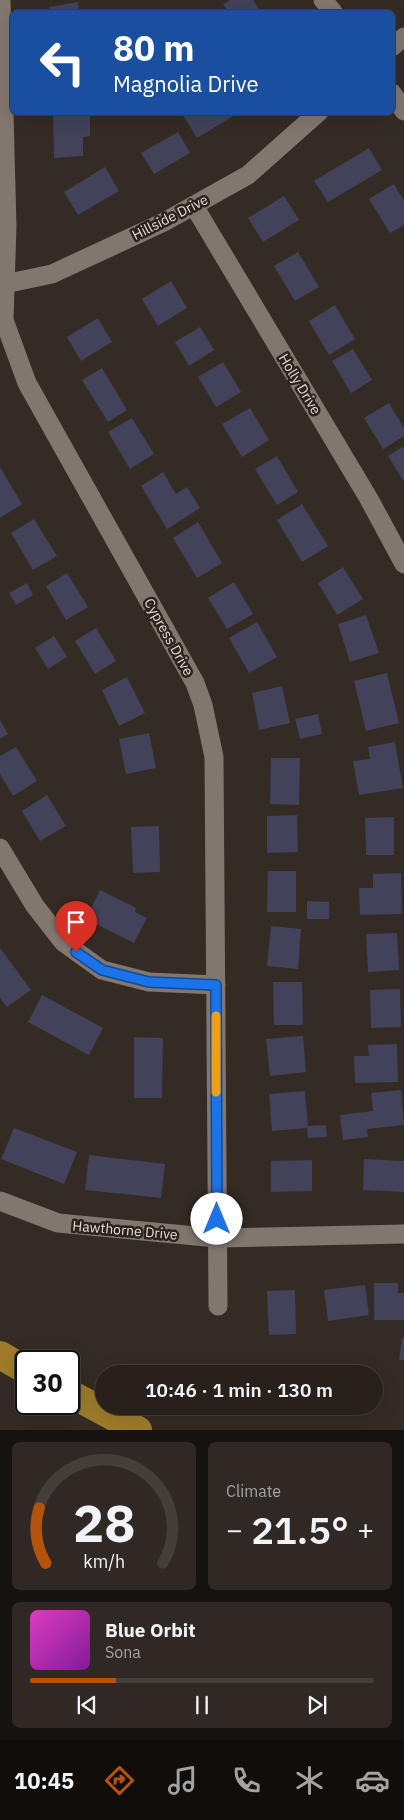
<!DOCTYPE html>
<meta charset="utf-8">
<style>
body{margin:0;font-family:"IBM Plex Sans",sans-serif;background:#2f2824;color:#f1f3f6;height:100vh;display:flex;flex-direction:column;font-size:19px;white-space:nowrap}
*{box-sizing:border-box;margin:0}
p{font-size:16px;color:#a4a3a3}
.icon{flex:none;width:28px;height:28px;fill:none;stroke:currentColor;stroke-width:2;stroke-linecap:round;stroke-linejoin:round}
.map{position:relative;height:1430px;overflow:hidden}
.details{display:flex;flex-direction:column;gap:12px;padding:12px;background:#15120f;flex:1}
.details>*{flex:none}
.guide{position:absolute;left:10px;top:10px;width:385px;height:105px;border-radius:8px;box-shadow:0 5px 20px #0002,0 0 0 1px #433e3a;background:#1a4fa0;color:#fff;overflow:hidden}
.speed{position:absolute;left:15px;top:1350px;display:flex;gap:10px;font-size:25px;font-weight:700;text-align:center}
.speed>*{display:grid;place-content:center;width:65px;height:65px;border-radius:50%;background:#27201b;box-shadow:0 5px 20px #0002,0 0 0 1px #433e3a;line-height:1}
.speed .limit{border:2px solid #111;border-radius:8px;background:#fff;color:#111}
.pin{position:absolute;display:grid;place-items:center;width:42px;height:42px;color:#fff;margin:-51px -21px;border-radius:50% 50% 50% 0;rotate:-45deg;box-shadow:0 0 5px #0007}
.pin .icon{rotate:45deg}
.me{position:absolute;width:55px;margin:-28px;rotate:0deg;stroke-linejoin:round;filter:drop-shadow(0 0 4px #0008)}
.turn{display:flex;align-items:center;gap:18px;height:105px;padding:0 20px;font-size:22px}
.turn .icon{width:65px;height:65px;stroke-width:2.5}
.turn b{display:block;font-size:35px;line-height:42px}
.big{font-size:38px;font-weight:600;line-height:1.1}
.details .card{flex:1;display:flex;flex-direction:column;justify-content:center;gap:8px;min-width:0;padding:0 18px;border-radius:8px;background:#2f2824}
.details .dial{align-items:center;gap:0}
.dial svg{height:130px;overflow:visible;fill:none;stroke:#433e3a;stroke-width:7;stroke-linecap:round;text-anchor:middle}
.dial text{fill:#f1f3f6;stroke:none}
.song{display:flex;align-items:center;gap:15px}
.cover{width:60px;height:60px;border-radius:8px;background:linear-gradient(135deg,hsl(310 70% 55%),hsl(290 70% 35%))}
.played{height:5px;border-radius:2px;background:linear-gradient(90deg,#b45309 25%,#433e3a 25%)}
.keys{display:flex;justify-content:space-around;direction:ltr}
.heat{display:flex;justify-content:space-between;align-items:center;font-size:28px;direction:ltr}
.details .tiles{flex:1;display:grid;gap:12px;grid-template-columns:1fr 1fr}
.card:last-child{grid-column:span 2}
.trip{position:absolute;left:95px;top:1365px;width:288px;height:50px;border-radius:25px;background:#27201b;box-shadow:0 5px 20px #0002,0 0 0 1px #433e3a;font-weight:600;line-height:50px;text-align:center}
.tabs{display:flex;height:80px;justify-content:space-around;align-items:center;background:#100d0b;color:#a4a3a3}
.tabs .icon{width:35px;height:35px}
.tabs .selected{color:#b45309}
.tabs b{font-size:22px;color:#f1f3f6}
.map>svg:first-child{display:block}
.building{fill:#42425a}
.lines{fill:none;stroke-linecap:round;stroke-linejoin:round}
.street{stroke:#82776f;stroke-width:19}
.highway{stroke:#9e7c2b;stroke-width:28}
.route-casing{stroke:#114b97;stroke-width:12}
.route{stroke:#1a73e8;stroke-width:9}
.slow{stroke:#f59e0b;stroke-width:9}
.labels{text-anchor:middle;dominant-baseline:central;stroke-width:5;stroke-linejoin:round;paint-order:stroke}
.street-label{font-size:14px;fill:#e3ddd8;stroke:#2a221b}
</style>
<div class="map">
<svg width="404" height="1430" viewBox="0 0 404 1430">
<rect width="100%" height="100%" fill="#342b24"/>
<!-- building -->
<g class="building">
<path d="M230,0H253L261,12H228L223,4Z"/>
<path d="M78,2L79,12H50L49,7Z"/>
<path d="M181,112H233L235,115L197,138Z"/>
<path d="M90,113V136L83,137V156L54,158L53,115Z"/>
<path d="M178,132L190,153L154,174L141,153Z"/>
<path d="M369,148L382,170L328,202L314,181Z"/>
<path d="M105,167L119,191L78,215L64,192Z"/>
<path d="M394,184L404,201V225L390,233L369,199Z"/>
<path d="M284,196L299,220L263,242L248,218Z"/>
<path d="M298,252L319,287L295,301L274,266Z"/>
<path d="M171,281L187,308L158,326L142,299Z"/>
<path d="M335,305L355,339L329,355L309,321Z"/>
<path d="M98,318L112,342L81,361L67,337Z"/>
<path d="M200,327L214,350L189,366L175,342Z"/>
<path d="M353,349L372,380L351,393L332,361Z"/>
<path d="M223,362L241,392L216,407L198,377Z"/>
<path d="M102,368L127,410L108,422L82,380Z"/>
<path d="M389,403L404,428V436L383,449L364,418Z"/>
<path d="M250,408L269,440L242,457L222,424Z"/>
<path d="M132,418L154,454L130,469L108,432Z"/>
<path d="M404,446V482L388,456Z"/>
<path d="M277,456L298,492L277,505L255,469Z"/>
<path d="M0,467L22,504L0,518Z"/>
<path d="M163,472L176,494L187,487L200,508L167,529L141,486Z"/>
<path d="M302,504L328,546L302,562L277,520Z"/>
<path d="M34,519L57,556L33,570L11,533Z"/>
<path d="M198,522L222,563L197,578L173,538Z"/>
<path d="M343,567L363,599L337,615L318,583Z"/>
<path d="M67,573L88,607L66,620L46,586Z"/>
<path d="M234,582L253,614L227,629L208,598Z"/>
<path d="M27,583L33,595L16,605L9,593Z"/>
<path d="M366,615L379,653L350,662L338,624Z"/>
<path d="M257,622L277,657L249,673L229,638Z"/>
<path d="M96,628L116,661L95,674L75,641Z"/>
<path d="M54,636L67,657L48,669L35,648Z"/>
<path d="M387,673L399,723L366,731L354,681Z"/>
<path d="M127,677L145,713L119,726L102,690Z"/>
<path d="M282,686L290,723L259,730L252,693Z"/>
<path d="M318,714L322,734L300,739L295,719Z"/>
<path d="M0,720L8,734L0,739Z"/>
<path d="M149,733L156,768L126,774L119,739Z"/>
<path d="M395,742L403,788L359,795L353,761L370,759L368,747Z"/>
<path d="M16,747L37,781L13,796L0,774V756Z"/>
<path d="M271,758H300L299,805L270,804Z"/>
<path d="M47,795L66,826L40,841L22,811Z"/>
<path d="M297,815L298,852L267,853V816Z"/>
<path d="M394,817V855H366L365,818Z"/>
<path d="M159,826L160,872L133,873L131,827Z"/>
<path d="M268,871H296V912H267Z"/>
<path d="M401,873L402,914L360,915L359,888H373V874Z"/>
<path d="M100,890L136,908L135,912L147,918L134,943L86,919Z"/>
<path d="M307,901L329,902V919H307Z"/>
<path d="M271,926L301,929L298,969L267,966Z"/>
<path d="M397,933L399,970L368,972L366,934Z"/>
<path d="M0,948L31,990L7,1007L0,998Z"/>
<path d="M273,982H302L303,1025H274Z"/>
<path d="M400,989L401,1027L371,1028L370,990Z"/>
<path d="M42,995L103,1028L89,1055L28,1022Z"/>
<path d="M303,1036L306,1072L270,1076L266,1039Z"/>
<path d="M134,1037L163,1038L162,1098H134Z"/>
<path d="M397,1044L398,1082L355,1083L354,1056H369L368,1045Z"/>
<path d="M401,1090L404,1125L367,1129L368,1137L343,1140L340,1115L373,1111L371,1093Z"/>
<path d="M305,1091L308,1126L326,1125L327,1137L308,1138L307,1128L272,1131L269,1094Z"/>
<path d="M14,1128L77,1152L64,1184L1,1159Z"/>
<path d="M89,1155L165,1164L161,1198L85,1190Z"/>
<path d="M364,1159L404,1161V1192L363,1190Z"/>
<path d="M312,1160V1191L271,1192V1161Z"/>
<path d="M374,1283H398V1293H404V1320H374Z"/>
<path d="M365,1285L369,1315L328,1321L324,1290Z"/>
<path d="M295,1290L296,1334L269,1335L267,1291Z"/>
<path d="M402,1338H404V1360H399Z"/>
</g>
<g class="lines">
<!-- street -->
<g class="street">
<path d="M1,0L7,226L4,320L27,383L195,683L203,705L214,757L218,1306"/>
<path d="M323,0L333,12"/>
<path d="M392,47L404,37"/>
<path d="M392,93L404,111"/>
<path d="M194,206L369,499L404,564"/>
<path d="M0,285L52,274L164,222L248,175L319,112"/>
<path d="M0,848L35,906L63,942L102,970L149,982L216,985"/>
<path d="M0,1201L58,1223L217,1238L404,1234"/>
</g>
<!-- highway -->
<g class="highway">
<path d="M0,1355L26,1370"/>
<path d="M69,1393L138,1430"/>
</g>
</g>
<g class="lines">
<defs>
<path id="route" d="M76,952L102,970L149,982L216,985L217,1219"/>
</defs>
<!-- route casing -->
<use href="#route" class="route-casing"/>
<!-- route -->
<use href="#route" class="route"/>
<!-- slow -->
<path class="slow" d="M216,1016V1092"/>
</g>
<g class="labels">
<!-- street labels -->
<g class="street-label">
<text transform="translate(170 217) rotate(-27)">Hillside Drive</text>
<text transform="translate(300 384) rotate(59)">Holly Drive</text>
<text transform="translate(169 637) rotate(61)">Cypress Drive</text>
<text transform="translate(125 1230) rotate(5)">Hawthorne Drive</text>
</g>
</g>
</svg>
<div class="speed"><div class="limit">30</div></div>
<div class="pin" style="left:76px;top:952px;background:#d93025"><svg class="icon" aria-label="arrive" viewBox="0 0 24 24"><path d="M6 21V4h12l-3 4 3 4H6"/></svg></div>
<svg class="me" style="left:217px;top:1219px" viewBox="-20 -20 40 40"><circle r="19" fill="#fff"/><path d="M0-13L10 11 0 6-10 11z" fill="#1a73e8"/></svg>
<div class="trip">10:46 · 1 min · 130 m</div>
<div class="guide">
<div class="turn"><svg class="icon" aria-label="left" viewBox="0 0 24 24"><path d="M17 20v-9H6M10 6l-5 5 5 5"/></svg><div><b>80 m</b>Magnolia Drive</div></div>
</div>
</div>
<section class="details">
<div class="tiles">
<div class="card dial"><svg viewBox="0 0 100 80">
<path d="M14 69A42 42 0 1 1 86 69"/>
<path d="M14 69A42 42 0 0 1 10 35" stroke="#b45309"/>
<text x="50" y="56" font-size="32" font-weight="700">28</text>
<text x="50" y="72" font-size="11">km/h</text>
</svg></div>
<div class="card"><p>Climate</p>
<div class="heat"><a>−</a><b class="big">21.5°</b><a>+</a></div>
</div>
<div class="card">
<div class="song"><i class="cover"></i><div><b>Blue Orbit</b><p>Sona</p></div></div>
<div class="played"></div>
<div class="keys"><svg class="icon" aria-label="previous" viewBox="0 0 24 24"><path d="M18 5L8 12l10 7zM5 5v14"/></svg><svg class="icon" aria-label="pause" viewBox="0 0 24 24"><path d="M8 5v14M16 5v14"/></svg><svg class="icon" aria-label="next" viewBox="0 0 24 24"><path d="M6 5l10 7-10 7zM19 5v14"/></svg></div>
</div>
</div>
</section>
<nav class="tabs">
<b>10:45</b>
<svg class="icon selected" aria-label="directions" viewBox="0 0 24 24"><path d="M12 3l9 9-9 9-9-9zM9 14v-3h6M13 9l2 2-2 2"/></svg>
<svg class="icon" aria-label="music" viewBox="0 0 24 24"><path d="M9 18V5l10-2v13"/><circle cx="6" cy="18" r="3"/><circle cx="16" cy="16" r="3"/></svg>
<svg class="icon" aria-label="phone" viewBox="0 0 24 24"><path d="M5 4h4l2 5-3 2q2 4 5 5l2-3 5 2v4C11 20 4 13 5 4z"/></svg>
<svg class="icon" aria-label="climate" viewBox="0 0 24 24"><path d="M12 3v18M4 7l16 10M4 17L20 7"/></svg>
<svg class="icon" aria-label="car" viewBox="0 0 24 24"><path d="M5 17H2v-5l4-1 3-4h7l3 4 3 1v5h-3M9 17h6M6 11h13"/><circle cx="7" cy="17" r="2"/><circle cx="17" cy="17" r="2"/></svg>
</nav>
